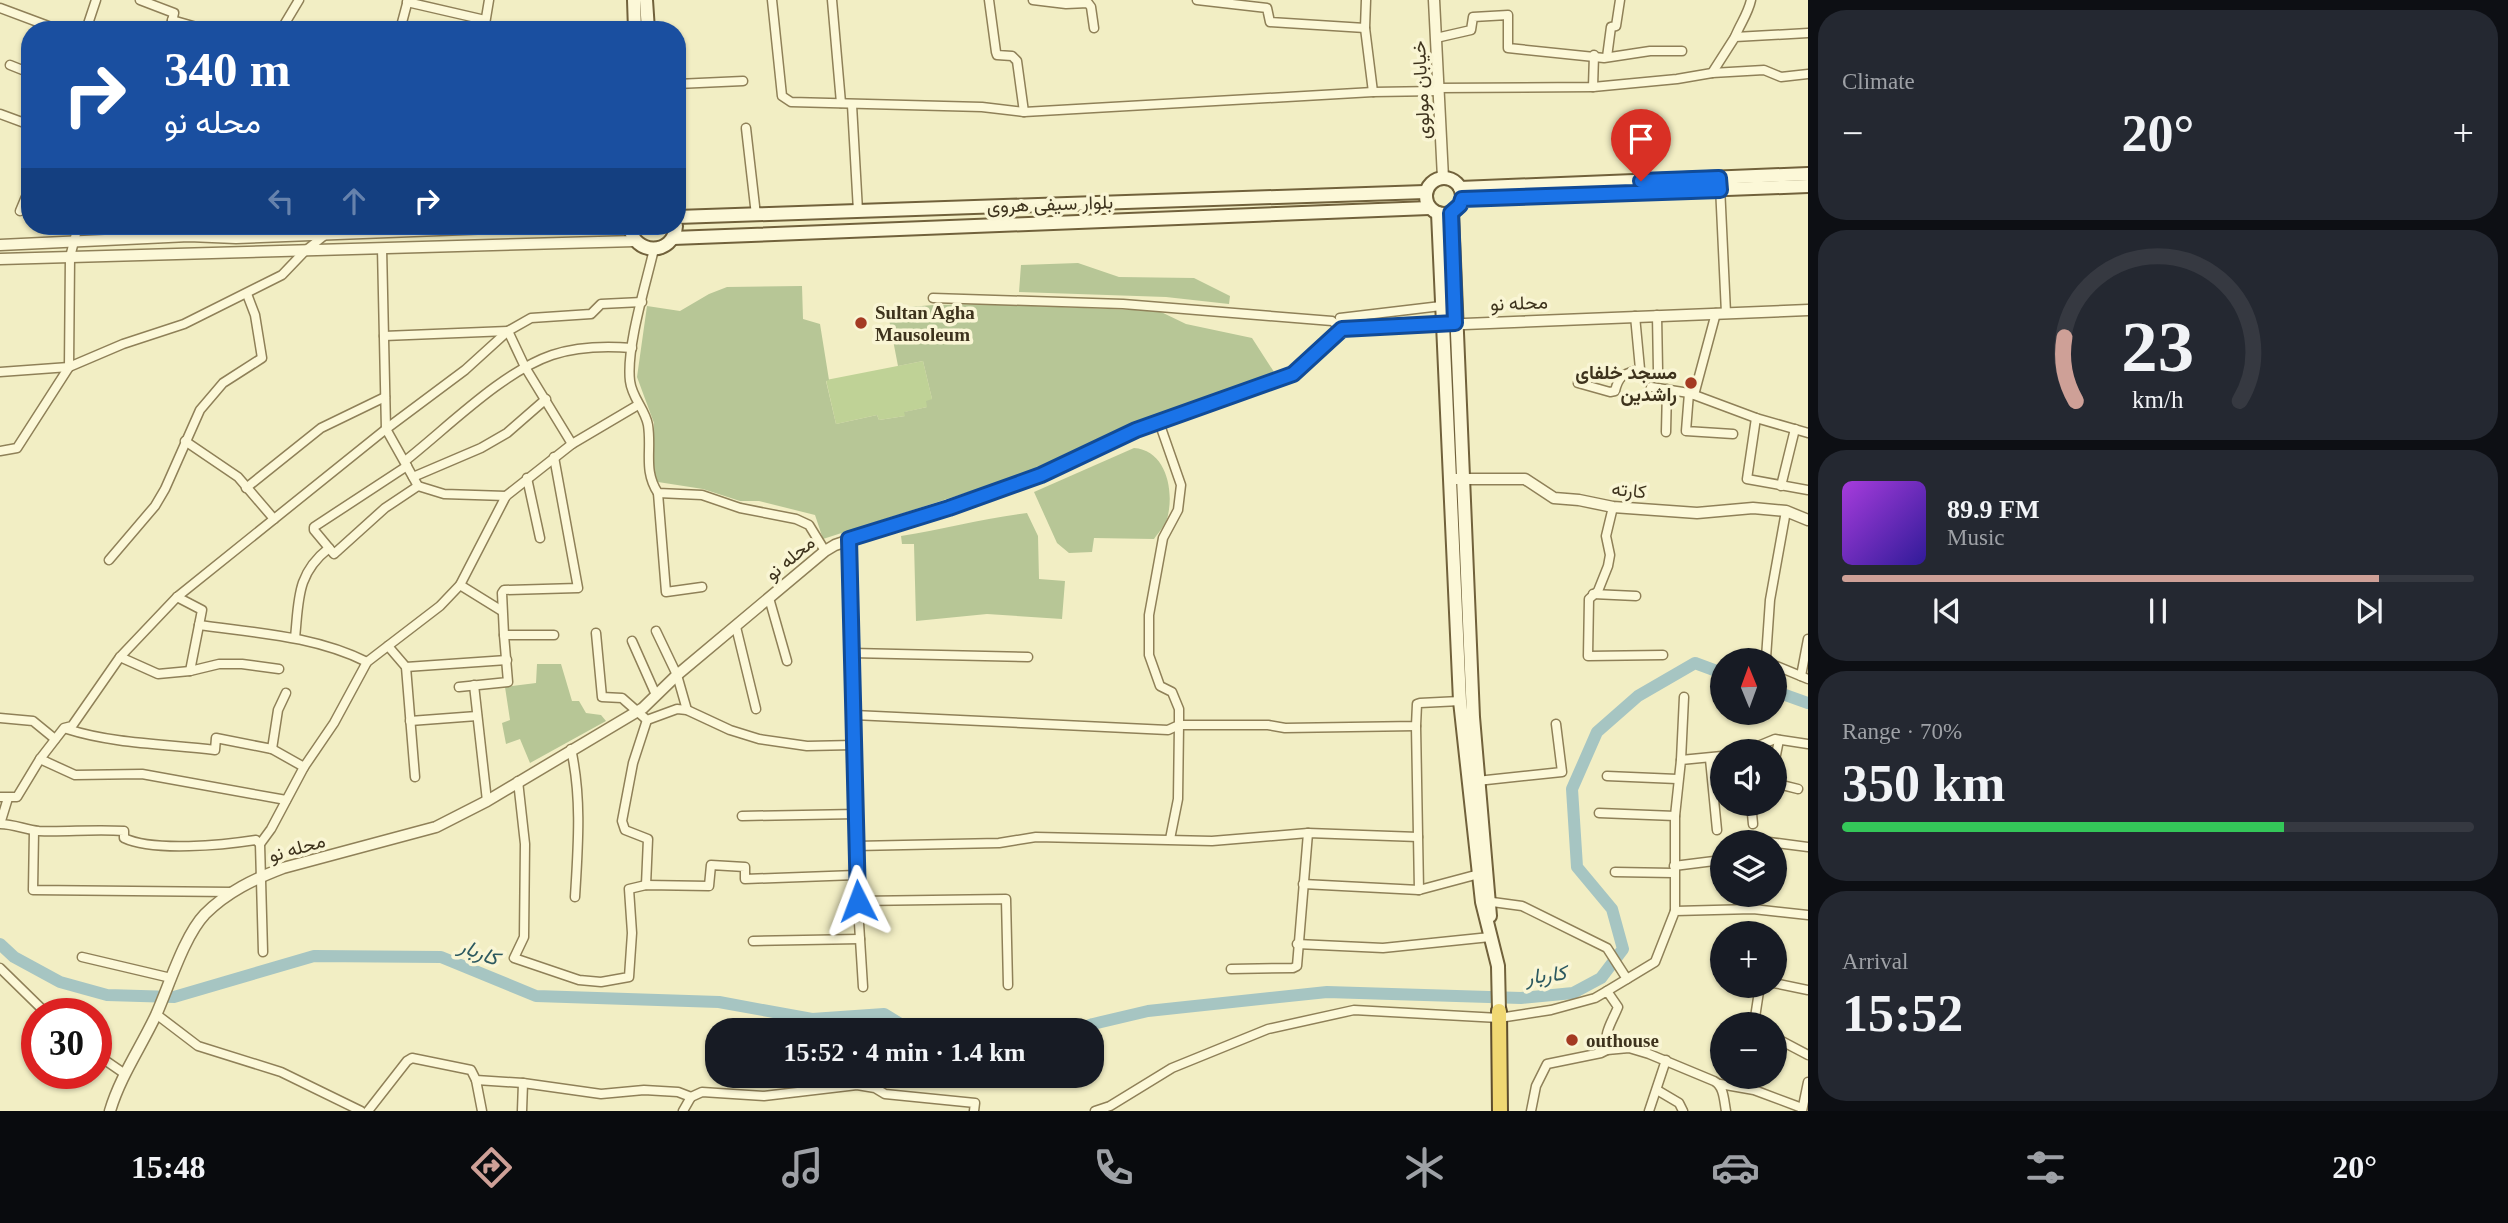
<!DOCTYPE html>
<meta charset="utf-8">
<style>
body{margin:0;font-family:"Times New Roman",Vazirmatn,serif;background:#242831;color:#f1f3f6;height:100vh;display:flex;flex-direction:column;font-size:26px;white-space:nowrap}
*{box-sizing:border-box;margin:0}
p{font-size:23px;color:#9ea1a6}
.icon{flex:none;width:38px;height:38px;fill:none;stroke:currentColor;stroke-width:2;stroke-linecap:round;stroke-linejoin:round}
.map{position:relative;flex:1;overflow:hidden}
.panel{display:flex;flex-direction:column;gap:10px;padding:10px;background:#0d0f14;width:700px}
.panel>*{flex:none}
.hud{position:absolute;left:21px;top:21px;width:665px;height:214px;border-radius:28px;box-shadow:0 2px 5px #0004;background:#1a4fa0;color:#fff;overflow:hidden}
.needle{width:46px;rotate:359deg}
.controls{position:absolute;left:1710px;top:648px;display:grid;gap:14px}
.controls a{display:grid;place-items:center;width:77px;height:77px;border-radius:50%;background:#171b24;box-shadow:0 2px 5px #0004;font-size:35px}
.speed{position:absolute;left:21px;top:998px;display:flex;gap:14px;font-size:35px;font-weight:700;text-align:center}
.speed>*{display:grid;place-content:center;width:91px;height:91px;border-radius:50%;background:#171b24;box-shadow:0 2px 5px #0004;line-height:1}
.speed .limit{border:10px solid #d22;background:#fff;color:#111}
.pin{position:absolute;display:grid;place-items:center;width:60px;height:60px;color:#fff;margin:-72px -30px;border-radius:50% 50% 50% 0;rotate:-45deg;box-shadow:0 0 7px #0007}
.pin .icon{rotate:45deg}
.me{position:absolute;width:77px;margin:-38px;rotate:357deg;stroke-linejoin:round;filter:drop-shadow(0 0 5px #0008)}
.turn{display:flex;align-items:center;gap:24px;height:147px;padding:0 28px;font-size:32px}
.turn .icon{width:91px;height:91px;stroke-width:2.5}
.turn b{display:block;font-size:49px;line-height:60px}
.lanes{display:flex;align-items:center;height:66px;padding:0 28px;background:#0003;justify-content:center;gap:35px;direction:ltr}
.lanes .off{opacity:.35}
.big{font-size:52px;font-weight:800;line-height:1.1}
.panel .card{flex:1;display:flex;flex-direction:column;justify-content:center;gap:10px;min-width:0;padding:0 24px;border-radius:28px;background:#242831}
.panel .dial{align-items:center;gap:0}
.dial svg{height:182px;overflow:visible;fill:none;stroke:#363941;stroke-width:7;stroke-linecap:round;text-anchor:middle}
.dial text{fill:#f1f3f6;stroke:none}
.song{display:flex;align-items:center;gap:21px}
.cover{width:84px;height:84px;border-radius:10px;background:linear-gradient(135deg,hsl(280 70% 55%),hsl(250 70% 35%))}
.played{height:7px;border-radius:4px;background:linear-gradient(90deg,#cea097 85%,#363941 85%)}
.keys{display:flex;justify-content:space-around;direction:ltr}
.heat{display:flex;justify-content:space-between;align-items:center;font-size:38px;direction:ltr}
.charge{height:10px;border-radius:5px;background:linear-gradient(90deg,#34c759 70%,#363941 0)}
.trip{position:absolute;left:705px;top:1018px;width:399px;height:70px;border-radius:28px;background:#171b24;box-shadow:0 2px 5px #0004;font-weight:800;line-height:70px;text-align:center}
.tabs{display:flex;height:112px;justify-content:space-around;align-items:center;background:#090b0e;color:#9ea1a6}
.tabs .icon{width:49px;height:49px}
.tabs .on{color:#cea097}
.tabs b{font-size:32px;color:#f1f3f6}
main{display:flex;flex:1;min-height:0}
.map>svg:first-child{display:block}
.green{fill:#bfd296}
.cemetery{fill:#b7c696}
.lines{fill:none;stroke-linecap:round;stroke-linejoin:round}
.river{stroke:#a6c5c2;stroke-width:12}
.minor-casing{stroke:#8f8058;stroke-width:11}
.tertiary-casing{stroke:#8f8058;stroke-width:13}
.secondary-casing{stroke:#71613b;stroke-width:16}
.trunk-casing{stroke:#5d4c2d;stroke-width:18}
.minor{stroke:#fcf8d8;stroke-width:8}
.tertiary{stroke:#fcf8d8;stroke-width:10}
.secondary{stroke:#fcf8d8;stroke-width:12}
.trunk{stroke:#f0d873;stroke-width:14}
.route-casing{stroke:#114b97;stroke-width:18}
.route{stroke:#1a73e8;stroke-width:12}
.poi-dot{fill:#a43a22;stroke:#f9f5d4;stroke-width:2.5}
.labels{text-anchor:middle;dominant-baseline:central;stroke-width:7;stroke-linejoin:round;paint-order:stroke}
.street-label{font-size:19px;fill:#3e331d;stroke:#f9f5d4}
.poi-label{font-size:19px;font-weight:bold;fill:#3e331d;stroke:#f9f5d4;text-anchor:start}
.water-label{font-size:21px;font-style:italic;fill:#2b585f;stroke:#f9f5d4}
</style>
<main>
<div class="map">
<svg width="1808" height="1111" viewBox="0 0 1808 1111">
<rect width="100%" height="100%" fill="#f2eec4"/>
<!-- green -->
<path class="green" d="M923,361L932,399L927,407L905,412V416L879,420L877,415L836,424L826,380Z"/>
<!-- cemetery -->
<g class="cemetery">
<path d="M1078,263L1119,277L1194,278L1230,296L1229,304L1166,297L1019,292L1021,265Z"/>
<path d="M802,286L803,319L820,324L829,380L826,381L836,424L877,415L879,420L905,416L904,412L927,407L926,401L932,399L923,361L898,366L887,309L933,305L986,304L1159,311L1186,324L1252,338L1274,372L1141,421L1018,476L823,539L815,515L759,501H740L703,489L658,482L654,477V423L637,377L647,306L680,311L709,294L727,287Z"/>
<path d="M1134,448C1165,450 1174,488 1168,515C1167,523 1159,532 1154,539L1094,538L1092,552L1069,553L1057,543L1034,492Z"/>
<path d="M1027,513L1038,536L1039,579L1065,581L1062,619L987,614L916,621L914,544H902L901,536C944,529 985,518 1027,513Z"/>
<path d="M537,664H561L572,701H579L586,713L601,715L606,721L530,763L520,739L506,744L502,723L510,720L505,687L536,683Z"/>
</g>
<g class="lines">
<!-- river -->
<g class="river">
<path d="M1774,691L1808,703"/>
<path d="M0,944L14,957L60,982L107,995L174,997L314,956L441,957L536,996L719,1002L812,1019L884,1014L912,1031"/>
<path d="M1074,1031L1093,1024L1148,1011L1327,992L1521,998L1573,993L1601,978L1623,949L1612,909L1577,867L1572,789L1597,732L1638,696L1695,663L1722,673"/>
</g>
<defs>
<g id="minor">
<path d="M140,0L174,13L170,30"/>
<path d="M772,0L782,96L791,102L982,107L1024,112L1373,92L1438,91"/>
<path d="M832,0L841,103"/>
<path d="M989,0L996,52L997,55L1012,56L1017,61L1024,112"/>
<path d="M1033,0L1066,4L1088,3L1091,7L1094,28"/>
<path d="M1197,0L1267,8L1270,22L1365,28"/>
<path d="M1366,0L1365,28L1373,92"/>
<path d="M407,2L485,20"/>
<path d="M0,8L59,30"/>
<path d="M172,20L207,30"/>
<path d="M86,30L96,0"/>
<path d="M281,30L299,0"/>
<path d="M400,30L408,0"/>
<path d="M484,30L489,0"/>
<path d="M1735,37C1740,24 1748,14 1751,0"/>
<path d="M1436,38L1471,30L1473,17L1508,15V48L1604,58L1650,51H1682"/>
<path d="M1607,57L1611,27L1616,26L1620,0"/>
<path d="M10,65L30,73"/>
<path d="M1712,73L1764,70L1781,77L1808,74"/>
<path d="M677,84L743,81"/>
<path d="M1593,87L1594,55"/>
<path d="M1437,88L1593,87L1677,79L1712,73L1735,37L1808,33"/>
<path d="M852,105L858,211"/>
<path d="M0,114L30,125"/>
<path d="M746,128L756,215"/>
<path d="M1720,186L1726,313"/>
<path d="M20,211L30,187"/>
<path d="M235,226L236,238"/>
<path d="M189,236L193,226"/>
<path d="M382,248L386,429L418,486L444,494L506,496"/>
<path d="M654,249C646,284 626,347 630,381C632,398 645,409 648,425C652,451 643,470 658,493L702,495L740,508L796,519L809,525L825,551"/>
<path d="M933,298L1123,304L1332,321L1342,329"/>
<path d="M1657,315L1658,370"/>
<path d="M1342,329L1340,318L1441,306"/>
<path d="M384,336L508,331L525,367L572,444"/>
<path d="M0,372L69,367L123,344L184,324L282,275L305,251L325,235L328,226"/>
<path d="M1578,383L1610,392L1615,391C1619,374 1625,374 1640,369L1635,316"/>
<path d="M1651,387L1689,393L1756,418L1808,433"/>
<path d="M1689,393L1686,431L1733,434"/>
<path d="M1694,395L1716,313"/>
<path d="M1756,418L1747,479L1808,490"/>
<path d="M1666,432L1667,389"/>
<path d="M185,441L238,477L274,519"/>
<path d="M0,451L17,448L69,367L70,257L78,226"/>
<path d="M554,457L578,588L504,590L502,593L504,635H554"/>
<path d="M405,461C447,428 502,372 552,355C576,347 607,346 632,348"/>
<path d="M407,466L314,527V530L334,554L385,508L418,486"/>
<path d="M413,477L481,448L507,433L546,399"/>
<path d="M527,478L540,538"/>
<path d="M1781,486L1795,429"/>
<path d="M246,488L321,428L385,397"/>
<path d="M658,493L666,592L702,587"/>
<path d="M1613,507L1606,536L1610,555L1608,566L1598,591L1589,599L1588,656L1663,655"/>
<path d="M849,539L856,875L863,987"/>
<path d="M109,560L155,506L165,489L200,410L223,383L262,358L255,315L247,294"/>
<path d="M460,585L502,611"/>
<path d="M1593,594L1636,596"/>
<path d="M177,597L202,610L190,671"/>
<path d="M769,598L787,661"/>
<path d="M199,625C256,633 315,636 367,662"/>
<path d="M736,627L756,709"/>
<path d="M656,631L677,675L687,710"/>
<path d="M596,633L602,697L622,698L647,720L677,709L687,710L730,730L759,739L807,746L854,745"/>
<path d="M295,638C299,600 296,574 329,548"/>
<path d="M632,641L656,695"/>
<path d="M388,646L406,667L415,777"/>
<path d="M852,653L1028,657"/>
<path d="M120,657L158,674L190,671L219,664H242L279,669"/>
<path d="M1768,660L1766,658L1770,600L1786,511"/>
<path d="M1774,665L1808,679"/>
<path d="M406,667L507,660"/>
<path d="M1801,676L1808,639"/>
<path d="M474,685L487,801"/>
<path d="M459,687L508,682L504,635"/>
<path d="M854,715L1168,730L1179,725V709L1172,692L1160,686L1149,655V615L1163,538L1178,510L1181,485L1159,422"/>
<path d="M0,718L33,721L55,739"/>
<path d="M410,721L477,716"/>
<path d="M1416,726L1419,890"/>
<path d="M67,729C114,744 166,744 215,750L216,738L272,749L304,767"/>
<path d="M272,749L278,710L286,693"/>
<path d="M571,749C582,798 578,847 575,897"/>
<path d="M1746,751L1775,739L1808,744"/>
<path d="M40,759L75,775L142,774L286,800"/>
<path d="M1710,759L1717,830"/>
<path d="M1681,760L1684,697"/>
<path d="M1774,765L1779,740"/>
<path d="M1607,776L1677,779"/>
<path d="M518,781L525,844L524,937L514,958L579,980L601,982L629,977L632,933L629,889L646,885L709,886L711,865L745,867V879L856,875"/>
<path d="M1477,781L1562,772L1556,724"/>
<path d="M1774,783L1798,789"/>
<path d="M0,797H17L40,759L64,728L72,726L120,657L177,597L386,429L465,370L508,331L531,318L591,314L601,304L642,302"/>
<path d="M8,798L0,824C14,824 26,830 39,831C67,832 95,829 124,831V838C153,852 224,845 256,840L260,844"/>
<path d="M1751,803L1753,824"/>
<path d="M1599,813L1675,816"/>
<path d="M742,816L857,814"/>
<path d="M34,831L33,890L232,892"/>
<path d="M1170,839L1178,799L1179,725H1268L1285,728L1416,726L1417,704L1420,703L1460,701"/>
<path d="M1769,842L1808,847"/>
<path d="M856,846L999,843L1036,837L1212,841L1308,833L1418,837"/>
<path d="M1674,866L1722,860"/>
<path d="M1615,872L1673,873"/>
<path d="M1303,884L1419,890L1479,874"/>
<path d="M646,885L648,839L625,830L622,821L633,763L647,720"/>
<path d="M858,901L1006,899L1008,985"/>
<path d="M1485,901L1522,906L1607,948L1627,979"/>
<path d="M1675,911V816L1681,760L1722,756"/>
<path d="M753,941L860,939"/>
<path d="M1297,944L1383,948L1490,937"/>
<path d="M263,952L260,844L271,829L304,767L334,723L367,662L440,606L460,585L506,496L572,444L638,405"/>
<path d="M82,957L171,978"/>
<path d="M0,968L46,1013"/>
<path d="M1231,969L1293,968L1297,966L1308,833"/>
<path d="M1774,983L1808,990"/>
<path d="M1607,991L1655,962L1675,911L1753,909L1808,915"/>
<path d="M156,1014L198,1046L281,1072L361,1111"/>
<path d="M1754,1024L1760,985"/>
<path d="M1774,1037L1808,1055"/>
<path d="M96,1054L125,1074"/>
<path d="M476,1080L482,1111"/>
<path d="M1720,1084L1754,1090L1802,1108"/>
<path d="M1745,1087L1747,1076"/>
<path d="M1657,1090L1679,1103L1683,1111"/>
<path d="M368,1111L407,1061L412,1058L471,1070L476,1080L523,1083L601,1094L644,1090L678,1092L691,1097L702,1092L764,1096L857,1085L875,1088L885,1094L975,1103L974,1111"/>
<path d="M522,1111L523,1083"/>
<path d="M683,1111L691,1097"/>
<path d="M1095,1111L1110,1106L1172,1068L1268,1029L1354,1010L1499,1018L1551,1010L1595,998L1607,991L1618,1007C1612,1022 1603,1033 1607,1050L1629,1048L1649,1054L1714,1081C1724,1086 1724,1101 1726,1111"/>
<path d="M1531,1111L1536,1086L1547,1064L1601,1053L1607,1050"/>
<path d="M1649,1111L1666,1060"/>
<path d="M1802,1111L1808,1082"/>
</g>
<g id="tertiary">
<path d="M1434,0L1443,178"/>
<path d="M0,245L189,236L236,238L539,226"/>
<path d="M0,259L635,241"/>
<path d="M1450,479H1525L1554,498L1579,500L1613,507L1697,513L1753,508L1786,511L1808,520"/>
<path d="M110,1111C120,1077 141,1047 156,1015C169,986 184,936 205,914C227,892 254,879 283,868L436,827L487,801L643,708L677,675L825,551L835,545L1041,475L1136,430L1293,374L1342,329L1808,310"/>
</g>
<g id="secondary">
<path d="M634,0L635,30"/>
<path d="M646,0L648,30"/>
<circle cx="1444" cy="196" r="18"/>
<path d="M1460,188L1808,174"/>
<path d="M1462,199L1808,186"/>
<path d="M1438,213L1460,701L1482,902L1498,966L1499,1011"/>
<path d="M1452,213L1473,717L1490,916"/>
<path d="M677,217L1425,192"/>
<path d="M630,226C633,256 674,256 676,226"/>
<path d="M673,238L1429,208"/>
</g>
<path id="trunk" d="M1499,1011L1500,1111"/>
</defs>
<!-- minor casing -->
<use href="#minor" class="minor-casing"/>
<!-- tertiary casing -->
<use href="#tertiary" class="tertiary-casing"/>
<!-- secondary casing -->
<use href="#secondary" class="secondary-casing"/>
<!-- trunk casing -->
<use href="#trunk" class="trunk-casing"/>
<!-- minor -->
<use href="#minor" class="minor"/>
<!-- tertiary -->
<use href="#tertiary" class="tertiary"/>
<!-- secondary -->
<use href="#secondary" class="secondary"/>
<!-- trunk -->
<use href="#trunk" class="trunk"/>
</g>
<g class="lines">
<defs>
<path id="route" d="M858,901L849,539L949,508L1041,475L1136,430L1293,374L1342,329L1455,323L1451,213L1460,205L1462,199L1720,190L1719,178L1641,181"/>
</defs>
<!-- route casing -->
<use href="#route" class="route-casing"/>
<!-- route -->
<use href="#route" class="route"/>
</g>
<!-- markers -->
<g class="poi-dot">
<circle cx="861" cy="323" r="7"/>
<circle cx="1691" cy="383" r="7"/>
<circle cx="1572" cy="1040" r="7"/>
</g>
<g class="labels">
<!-- street labels -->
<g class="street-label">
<text transform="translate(1421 90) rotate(-93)">خیابان مولوی</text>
<text transform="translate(1050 204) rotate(-2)">بلوار سیفی هروی</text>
<text transform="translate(1519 303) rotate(-2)">محله نو</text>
<text transform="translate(1629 490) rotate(6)">کارته</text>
<text transform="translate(790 558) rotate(-40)">محله نو</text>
<text transform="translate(297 848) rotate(-16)">محله نو</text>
</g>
<!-- poi labels -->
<g class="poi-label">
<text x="875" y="312">Sultan Agha<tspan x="875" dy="22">Mausoleum</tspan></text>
<text x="1677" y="372" text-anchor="end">مسجد خلفای<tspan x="1677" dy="22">راشدین</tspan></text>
<text x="1586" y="1040">outhouse</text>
</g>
<!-- water labels -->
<g class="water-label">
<text transform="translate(479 952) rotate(22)">کاربار</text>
<text transform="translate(1546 975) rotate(-7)">کاربار</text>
</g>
</g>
</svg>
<div class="controls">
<a><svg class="needle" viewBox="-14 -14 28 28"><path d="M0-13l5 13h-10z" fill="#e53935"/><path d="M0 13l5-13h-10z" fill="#9ea1a6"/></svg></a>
<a><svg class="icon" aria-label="sound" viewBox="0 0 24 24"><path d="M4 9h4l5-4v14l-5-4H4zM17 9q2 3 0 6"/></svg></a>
<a><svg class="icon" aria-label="layers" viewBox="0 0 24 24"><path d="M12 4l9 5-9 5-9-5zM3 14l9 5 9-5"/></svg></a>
<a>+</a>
<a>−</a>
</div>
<div class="speed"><div class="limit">30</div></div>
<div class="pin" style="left:1641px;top:181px;background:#d93025"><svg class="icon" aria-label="arrive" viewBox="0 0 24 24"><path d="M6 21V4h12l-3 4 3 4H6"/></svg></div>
<svg class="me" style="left:858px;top:901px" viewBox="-20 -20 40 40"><path d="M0-17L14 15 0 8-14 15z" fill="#1a73e8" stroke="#fff" stroke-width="4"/></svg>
<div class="trip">15:52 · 4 min · 1.4 km</div>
<div class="hud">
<div class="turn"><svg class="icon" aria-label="right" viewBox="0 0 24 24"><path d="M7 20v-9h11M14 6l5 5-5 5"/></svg><div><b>340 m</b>محله نو</div></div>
<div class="lanes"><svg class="icon off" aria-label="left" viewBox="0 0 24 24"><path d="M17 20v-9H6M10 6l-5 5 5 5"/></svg><svg class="icon off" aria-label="ahead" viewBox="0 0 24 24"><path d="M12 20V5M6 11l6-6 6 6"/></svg><svg class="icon" aria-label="right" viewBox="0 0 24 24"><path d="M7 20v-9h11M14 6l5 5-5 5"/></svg></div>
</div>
</div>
<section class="panel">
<div class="card"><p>Climate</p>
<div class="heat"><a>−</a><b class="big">20°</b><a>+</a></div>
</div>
<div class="card dial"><svg viewBox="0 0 100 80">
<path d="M14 69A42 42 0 1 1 86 69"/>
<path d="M14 69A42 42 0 0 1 9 41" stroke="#cea097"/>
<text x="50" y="56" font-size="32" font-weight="700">23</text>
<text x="50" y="72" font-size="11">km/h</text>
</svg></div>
<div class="card">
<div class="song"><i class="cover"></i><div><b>89.9 FM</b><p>Music</p></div></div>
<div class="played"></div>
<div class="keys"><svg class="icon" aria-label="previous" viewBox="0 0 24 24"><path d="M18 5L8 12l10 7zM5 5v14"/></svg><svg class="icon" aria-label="pause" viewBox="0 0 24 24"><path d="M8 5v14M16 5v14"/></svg><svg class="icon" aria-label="next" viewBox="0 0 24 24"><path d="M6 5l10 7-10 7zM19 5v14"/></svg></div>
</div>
<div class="card"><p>Range · 70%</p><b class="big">350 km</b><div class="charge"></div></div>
<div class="card"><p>Arrival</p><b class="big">15:52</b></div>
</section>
</main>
<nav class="tabs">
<b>15:48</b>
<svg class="icon on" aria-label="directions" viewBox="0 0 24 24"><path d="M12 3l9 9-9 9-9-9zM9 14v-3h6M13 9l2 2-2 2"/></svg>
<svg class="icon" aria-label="music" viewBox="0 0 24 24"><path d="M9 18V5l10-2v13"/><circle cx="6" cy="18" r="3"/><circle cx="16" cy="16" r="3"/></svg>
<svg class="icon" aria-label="phone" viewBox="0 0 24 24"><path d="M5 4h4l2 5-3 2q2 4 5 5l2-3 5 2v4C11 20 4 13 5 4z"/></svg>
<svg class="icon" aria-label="climate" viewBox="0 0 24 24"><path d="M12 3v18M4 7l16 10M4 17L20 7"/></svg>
<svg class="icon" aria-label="car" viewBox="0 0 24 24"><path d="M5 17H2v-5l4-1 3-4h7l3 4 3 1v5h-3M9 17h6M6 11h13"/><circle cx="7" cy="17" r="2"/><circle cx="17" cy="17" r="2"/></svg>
<svg class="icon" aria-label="filters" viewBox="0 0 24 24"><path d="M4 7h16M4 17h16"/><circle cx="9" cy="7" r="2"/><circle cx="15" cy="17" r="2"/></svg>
<b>20°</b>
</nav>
